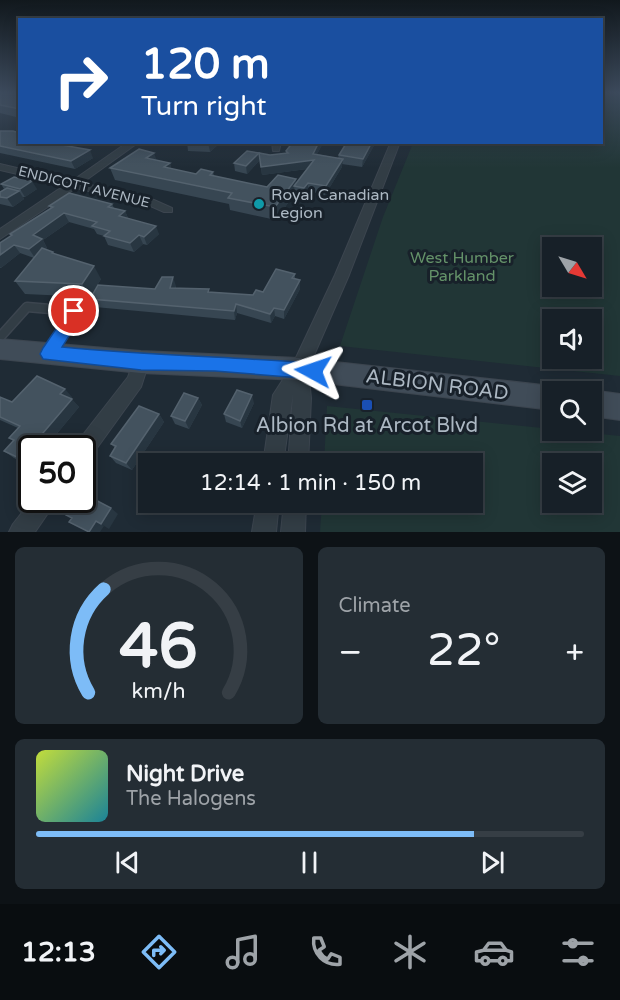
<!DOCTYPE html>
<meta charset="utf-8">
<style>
body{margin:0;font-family:"Varela Round",sans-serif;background:#242d34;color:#f1f3f6;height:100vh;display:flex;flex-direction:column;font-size:22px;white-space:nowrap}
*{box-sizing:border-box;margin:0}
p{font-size:20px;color:#9ea3a8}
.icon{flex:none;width:33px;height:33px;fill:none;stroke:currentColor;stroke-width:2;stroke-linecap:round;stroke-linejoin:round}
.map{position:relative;height:532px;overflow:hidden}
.drawer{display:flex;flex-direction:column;gap:15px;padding:15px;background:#0d1216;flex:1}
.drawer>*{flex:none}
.guide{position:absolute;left:18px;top:18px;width:585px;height:126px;border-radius:0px;box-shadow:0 3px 15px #0003,0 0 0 2px #363e45;background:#1a4fa0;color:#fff;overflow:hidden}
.needle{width:39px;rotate:128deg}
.fabs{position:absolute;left:542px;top:237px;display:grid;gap:12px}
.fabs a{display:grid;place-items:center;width:60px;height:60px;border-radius:0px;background:#172028;box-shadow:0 3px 15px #0003,0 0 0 2px #363e45;font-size:30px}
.speed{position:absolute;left:18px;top:435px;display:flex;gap:12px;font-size:30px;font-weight:700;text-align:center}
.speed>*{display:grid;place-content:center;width:78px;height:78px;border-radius:50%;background:#172028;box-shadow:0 3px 15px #0003,0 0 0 2px #363e45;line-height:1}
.speed .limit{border:3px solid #111;border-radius:9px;background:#fff;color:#111}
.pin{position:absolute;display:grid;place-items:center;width:51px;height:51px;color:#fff;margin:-26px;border:3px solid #fff;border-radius:50%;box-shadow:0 2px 6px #0007}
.me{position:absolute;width:66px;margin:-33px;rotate:275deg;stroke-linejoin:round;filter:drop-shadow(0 0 4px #0008)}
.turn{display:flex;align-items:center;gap:21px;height:126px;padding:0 24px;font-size:27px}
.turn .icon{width:78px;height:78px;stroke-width:2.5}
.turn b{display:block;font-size:42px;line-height:51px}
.big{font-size:45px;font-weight:600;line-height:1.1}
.drawer .widget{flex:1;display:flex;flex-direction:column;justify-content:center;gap:9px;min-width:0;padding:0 21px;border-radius:9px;background:#242d34}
.drawer .dial{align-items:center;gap:0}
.dial svg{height:156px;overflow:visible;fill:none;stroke:#363e45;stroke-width:7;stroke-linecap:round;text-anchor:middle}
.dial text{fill:#f1f3f6;stroke:none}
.song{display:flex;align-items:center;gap:18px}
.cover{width:72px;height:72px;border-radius:9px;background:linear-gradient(135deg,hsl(70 70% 55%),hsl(190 70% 35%))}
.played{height:6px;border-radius:3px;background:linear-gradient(90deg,#7dbcf7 80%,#363e45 80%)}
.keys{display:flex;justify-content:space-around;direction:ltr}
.heat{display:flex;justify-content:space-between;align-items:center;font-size:33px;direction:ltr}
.drawer .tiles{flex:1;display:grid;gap:15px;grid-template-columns:1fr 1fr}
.widget:last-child{grid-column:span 2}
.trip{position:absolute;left:138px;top:453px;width:345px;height:60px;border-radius:0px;background:#172028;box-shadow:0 3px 15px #0003,0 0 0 2px #363e45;font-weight:600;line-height:60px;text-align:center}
.tab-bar{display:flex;height:96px;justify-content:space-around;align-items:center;background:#090d10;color:#9ea3a8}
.tab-bar .icon{width:42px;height:42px}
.tab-bar .active{color:#7dbcf7}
.tab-bar b{font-size:27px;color:#f1f3f6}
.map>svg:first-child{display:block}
.green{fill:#213636;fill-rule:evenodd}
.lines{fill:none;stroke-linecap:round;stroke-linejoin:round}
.lane-casing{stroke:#3c454f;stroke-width:11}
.street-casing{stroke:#3c454f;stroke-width:2}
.secondary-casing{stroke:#3c454f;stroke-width:2}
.lane{stroke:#323d45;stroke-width:8}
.street{fill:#323d45;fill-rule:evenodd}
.secondary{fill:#404c58;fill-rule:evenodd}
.wall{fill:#374652}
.shaded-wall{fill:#283641}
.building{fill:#43525e;stroke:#54626e;stroke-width:1.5}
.route{fill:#1a73e8;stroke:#114b97;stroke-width:1.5}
.culture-dot{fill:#0f9aa8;stroke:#18212a;stroke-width:2}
.transit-dot{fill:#1a4fb4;stroke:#18212a;stroke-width:2}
.labels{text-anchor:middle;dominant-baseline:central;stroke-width:6;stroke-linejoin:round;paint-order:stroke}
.far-street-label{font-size:14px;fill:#acb8c3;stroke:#18212a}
.poi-label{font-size:16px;fill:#acb8c3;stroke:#18212a;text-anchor:start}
.park-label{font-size:16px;fill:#649269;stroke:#18212a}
.near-street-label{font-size:20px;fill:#acb8c3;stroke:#18212a}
.near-poi-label{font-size:20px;fill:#acb8c3;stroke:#18212a}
</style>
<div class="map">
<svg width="620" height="532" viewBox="0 0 620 532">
<rect width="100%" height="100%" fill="#1f2b35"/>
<!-- green -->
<g class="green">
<path d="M602,93H620V376L340,346L383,217L413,143L602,142ZM552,248H591V286H552ZM552,320H591V358H552Z"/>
<path d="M327,406L620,436V532H320L322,503L472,502V464L324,463ZM552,464H591V502H552Z"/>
</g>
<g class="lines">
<defs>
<path id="lane" d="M0,337L27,307L74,311L75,314L50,351"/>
<g id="street">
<path d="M128,142H139L82,183L154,200L172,208V212H164L146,204L76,188L0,239V229L65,185L0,170V164L72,181Z"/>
<path d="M272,142H281L279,151H273Z"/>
<path d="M391,142H400L349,275L308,369L311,398L308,464H288L293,394L283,464H263L273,395L293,364L335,275Z"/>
<path d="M141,355L147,357L149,362L141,387L89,459L82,462V448H73L75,445L128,377L135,357Z"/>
<path d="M32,500H57L35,532H9L13,524Z"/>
<path d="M257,502H279L276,532H252Z"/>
<path d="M284,502H306L305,532H281Z"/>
</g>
<g id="secondary">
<path d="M0,339L141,351L299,358L552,386L562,392H552V410L299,380L141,373L0,359Z"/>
<path d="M591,390L620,394V420L591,416V392H588Z"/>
</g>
</defs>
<!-- lane casing -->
<use href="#lane" class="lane-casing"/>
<!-- street casing -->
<use href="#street" class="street-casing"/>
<!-- secondary casing -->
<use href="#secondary" class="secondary-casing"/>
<!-- lane -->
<use href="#lane" class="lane"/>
<!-- street -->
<use href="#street" class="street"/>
<!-- secondary -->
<use href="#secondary" class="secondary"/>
</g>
<!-- wall -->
<g class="wall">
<path d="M0,93H20V118L0,113Z"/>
<path d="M0,131L20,142L93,158L75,169L0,153Z"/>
<path d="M187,142H221L210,152L188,151Z"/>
<path d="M347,142H376L362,167L342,164V167L325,195L308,191L304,196L295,194V193L276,220L230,210L229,204L115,180L110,168L157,161L170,163L171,169L196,174L213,172L214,176L267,187L296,179V184L307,169L262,175L259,153L270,155L286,153V151L322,145L317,154L338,158L339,155Z"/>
<path d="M259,161L247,174L235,171L234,163Z"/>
<path d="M1,184L37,189L25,197H23L24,199L13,207L0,204V192L4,189Z"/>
<path d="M112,204L114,208L125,211L128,218L159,234L147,245L143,244L134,252L108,245L104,236L97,234L94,229L69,222L43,240L47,248L45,249L53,252L54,254L101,279L90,297L25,294L15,281L34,258L20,253L1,268H0V243L11,236L10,234L51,209L49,206Z"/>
<path d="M295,274V279L300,289L284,319L275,316L271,323L237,313L235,320L95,307L90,299L176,286V288L210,292L253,295L263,292Z"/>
<path d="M0,397L12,402L72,397L71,399L79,407L45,448H32V458L26,464L14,458L4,451L13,441L9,438L18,428L0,420Z"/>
<path d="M198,398L202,405L189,429L175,424L171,416Z"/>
<path d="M254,403L242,428L226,422L224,414Z"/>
<path d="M159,414L164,422L132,470L116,463L110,456L115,448L111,444Z"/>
</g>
<!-- shaded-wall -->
<g class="shaded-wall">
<path d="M208,142H221L210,152Z"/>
<path d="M319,142H322V145L314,160V168L262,175L261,167L313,154Z"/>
<path d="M372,142H376L362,167L363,159Z"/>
<path d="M90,150L93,158L75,169L71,161Z"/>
<path d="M154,153L158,164L146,158Z"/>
<path d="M259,153V161L247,174L246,166Z"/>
<path d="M343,159L342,167L325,195L326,186Z"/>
<path d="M170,163L173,175L164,167Z"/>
<path d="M296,179V186H294L295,193L276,220L275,207Z"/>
<path d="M32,181L37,189L25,197L20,189Z"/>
<path d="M308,183V191L304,196V188Z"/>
<path d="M19,191L24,199L13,207L7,198Z"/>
<path d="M125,211L129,220L119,216Z"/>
<path d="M64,213L69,222L43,240L47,248L35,258L29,249L33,235Z"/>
<path d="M156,226L159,234L147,245L144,237Z"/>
<path d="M139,235L143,244L134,252L130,243Z"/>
<path d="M14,245L20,253L1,268L0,267V255Z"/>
<path d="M94,266L101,279L90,297L82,284Z"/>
<path d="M173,277L176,286L173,297L170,288Z"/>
<path d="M300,280V289L284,319V310Z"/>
<path d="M236,304L237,313L235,320L234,311Z"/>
<path d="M274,308L275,316L271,323L270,314Z"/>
<path d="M65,389L72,397L67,402L60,394Z"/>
<path d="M252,395L254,403L242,428L240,421Z"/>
<path d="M198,398L202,405L189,429L185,421Z"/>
<path d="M72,399L79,407L45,448H32L31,447Z"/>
<path d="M159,414L164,422L132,470L126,463Z"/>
<path d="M27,445L32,449V458L26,464L17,457Z"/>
<path d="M111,508L118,514L109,529L101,524Z"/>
<path d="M96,521L104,526L100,532H89Z"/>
</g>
<!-- building -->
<g class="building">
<path d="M0,93H20V109L0,105Z"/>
<path d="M0,131H13L20,133V142H45L90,150L71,161L0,146Z"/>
<path d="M293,142H319L313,154L343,159L326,186L308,183L304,188L294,186L314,160L261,167L259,153L270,155L288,153L286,151Z"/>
<path d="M347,142H372L363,159L339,155Z"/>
<path d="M139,149L154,153L146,158L170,163L164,167L196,174L201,169L213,172L210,175L267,187L278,175L296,179L275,207L228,198L232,193L110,168Z"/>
<path d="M247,151L259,153L246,166L234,163Z"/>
<path d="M14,177L32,181L20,189L1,184Z"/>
<path d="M7,188L19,191L7,198L0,197V192Z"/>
<path d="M69,193L112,204L108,207L125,211L119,216L156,226L144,237L139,235L130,243L104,236L110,231L92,226L97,222L64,213L33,235L42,239L29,249L14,245L0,255V243L12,235L10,234L53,207L49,206Z"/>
<path d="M42,248L53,252L52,253L94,266L82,284L15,281Z"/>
<path d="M276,269L295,274L292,278L300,280L284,310L274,308L270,314L236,304L234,311L90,299L98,285L155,289L162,277H173L170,288L209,289L208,292L253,295L256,290L263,292Z"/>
<path d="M37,376L65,389L60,394L72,399L31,447L27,445L17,457L4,451L14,440L9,438L20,426L0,417V397L12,402Z"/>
<path d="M237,390L252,395L240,421L224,414Z"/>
<path d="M184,393L198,398L185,421L171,416Z"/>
<path d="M139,406L159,414L126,463L110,456L116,446L111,444Z"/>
<path d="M86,495L111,508L101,524L96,521L89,532L69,522L72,518L66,515L77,500H82V498L84,499Z"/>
</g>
<!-- sky -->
<linearGradient id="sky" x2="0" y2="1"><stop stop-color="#11181d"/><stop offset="0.55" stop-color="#3c4a5c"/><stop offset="1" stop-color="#3c4a5c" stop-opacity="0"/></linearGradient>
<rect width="620" height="168" fill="url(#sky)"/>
<!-- route -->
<path class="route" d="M74,305L79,306L83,314L62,347C145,355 229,357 313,363L320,366L322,371L320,377L313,379L215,371L141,370L43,359L40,354L43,348L67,313L69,306Z"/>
<!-- markers -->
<circle class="culture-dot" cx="259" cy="204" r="6"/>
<rect class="transit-dot" x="361" y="399" width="12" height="12" rx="3"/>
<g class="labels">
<!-- far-street labels -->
<g class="far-street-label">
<text transform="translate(84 187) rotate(14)">ENDICOTT AVENUE</text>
</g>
<!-- poi labels -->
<g class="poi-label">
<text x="271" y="195">Royal Canadian<tspan x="271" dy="18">Legion</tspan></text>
</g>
<!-- park labels -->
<g class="park-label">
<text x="462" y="258">West Humber<tspan x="462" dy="18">Parkland</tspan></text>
</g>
<!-- near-street labels -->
<g class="near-street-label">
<text transform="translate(437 385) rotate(7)">ALBION ROAD</text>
</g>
<!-- near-poi labels -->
<g class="near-poi-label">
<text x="367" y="426">Albion Rd at Arcot Blvd</text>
</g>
</g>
</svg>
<div class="fabs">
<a><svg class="needle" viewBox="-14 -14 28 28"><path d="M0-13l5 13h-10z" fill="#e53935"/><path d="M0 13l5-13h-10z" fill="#9ea3a8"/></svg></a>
<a><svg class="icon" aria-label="sound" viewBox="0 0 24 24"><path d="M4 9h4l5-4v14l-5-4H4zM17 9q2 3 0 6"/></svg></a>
<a><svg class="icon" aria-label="search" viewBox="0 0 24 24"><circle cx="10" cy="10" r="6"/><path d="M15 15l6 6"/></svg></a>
<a><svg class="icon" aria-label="layers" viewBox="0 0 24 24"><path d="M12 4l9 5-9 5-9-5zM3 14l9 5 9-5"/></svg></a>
</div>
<div class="speed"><div class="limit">50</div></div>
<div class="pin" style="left:74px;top:311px;background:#d93025"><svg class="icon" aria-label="arrive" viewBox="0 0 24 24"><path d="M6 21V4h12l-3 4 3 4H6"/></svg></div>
<svg class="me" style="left:313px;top:371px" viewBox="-20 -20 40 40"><path d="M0-17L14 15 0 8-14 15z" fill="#1a73e8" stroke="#fff" stroke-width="4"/></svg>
<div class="trip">12:14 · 1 min · 150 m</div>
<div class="guide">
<div class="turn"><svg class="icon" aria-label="right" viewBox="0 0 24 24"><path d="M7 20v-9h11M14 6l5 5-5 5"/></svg><div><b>120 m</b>Turn right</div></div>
</div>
</div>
<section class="drawer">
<div class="tiles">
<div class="widget dial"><svg viewBox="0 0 100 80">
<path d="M14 69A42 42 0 1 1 86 69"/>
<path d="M14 69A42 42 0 0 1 22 16" stroke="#7dbcf7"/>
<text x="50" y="56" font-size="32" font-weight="700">46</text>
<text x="50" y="72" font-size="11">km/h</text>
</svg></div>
<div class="widget"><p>Climate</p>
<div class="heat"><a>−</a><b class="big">22°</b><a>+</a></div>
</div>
<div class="widget">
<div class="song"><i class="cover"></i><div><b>Night Drive</b><p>The Halogens</p></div></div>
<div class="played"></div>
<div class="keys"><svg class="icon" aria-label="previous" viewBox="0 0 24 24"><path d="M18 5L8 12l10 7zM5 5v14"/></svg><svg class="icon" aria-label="pause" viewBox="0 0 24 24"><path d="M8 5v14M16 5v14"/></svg><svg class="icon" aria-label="next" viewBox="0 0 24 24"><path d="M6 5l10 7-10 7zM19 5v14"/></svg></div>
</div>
</div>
</section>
<nav class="tab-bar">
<b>12:13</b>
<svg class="icon active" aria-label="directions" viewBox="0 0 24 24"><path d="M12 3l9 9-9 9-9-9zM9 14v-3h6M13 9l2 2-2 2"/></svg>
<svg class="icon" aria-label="music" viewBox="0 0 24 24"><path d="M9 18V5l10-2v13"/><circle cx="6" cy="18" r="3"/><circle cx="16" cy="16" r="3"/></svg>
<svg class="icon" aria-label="phone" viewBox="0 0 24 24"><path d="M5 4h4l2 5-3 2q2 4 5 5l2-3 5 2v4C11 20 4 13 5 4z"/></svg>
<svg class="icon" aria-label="climate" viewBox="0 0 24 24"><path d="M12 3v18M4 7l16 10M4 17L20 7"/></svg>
<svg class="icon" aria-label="car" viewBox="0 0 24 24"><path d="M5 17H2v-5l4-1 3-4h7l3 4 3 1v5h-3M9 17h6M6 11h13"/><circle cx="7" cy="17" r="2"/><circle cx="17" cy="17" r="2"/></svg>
<svg class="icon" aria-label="filters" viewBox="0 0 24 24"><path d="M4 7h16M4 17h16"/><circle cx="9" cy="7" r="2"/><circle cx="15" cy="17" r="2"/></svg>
</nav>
